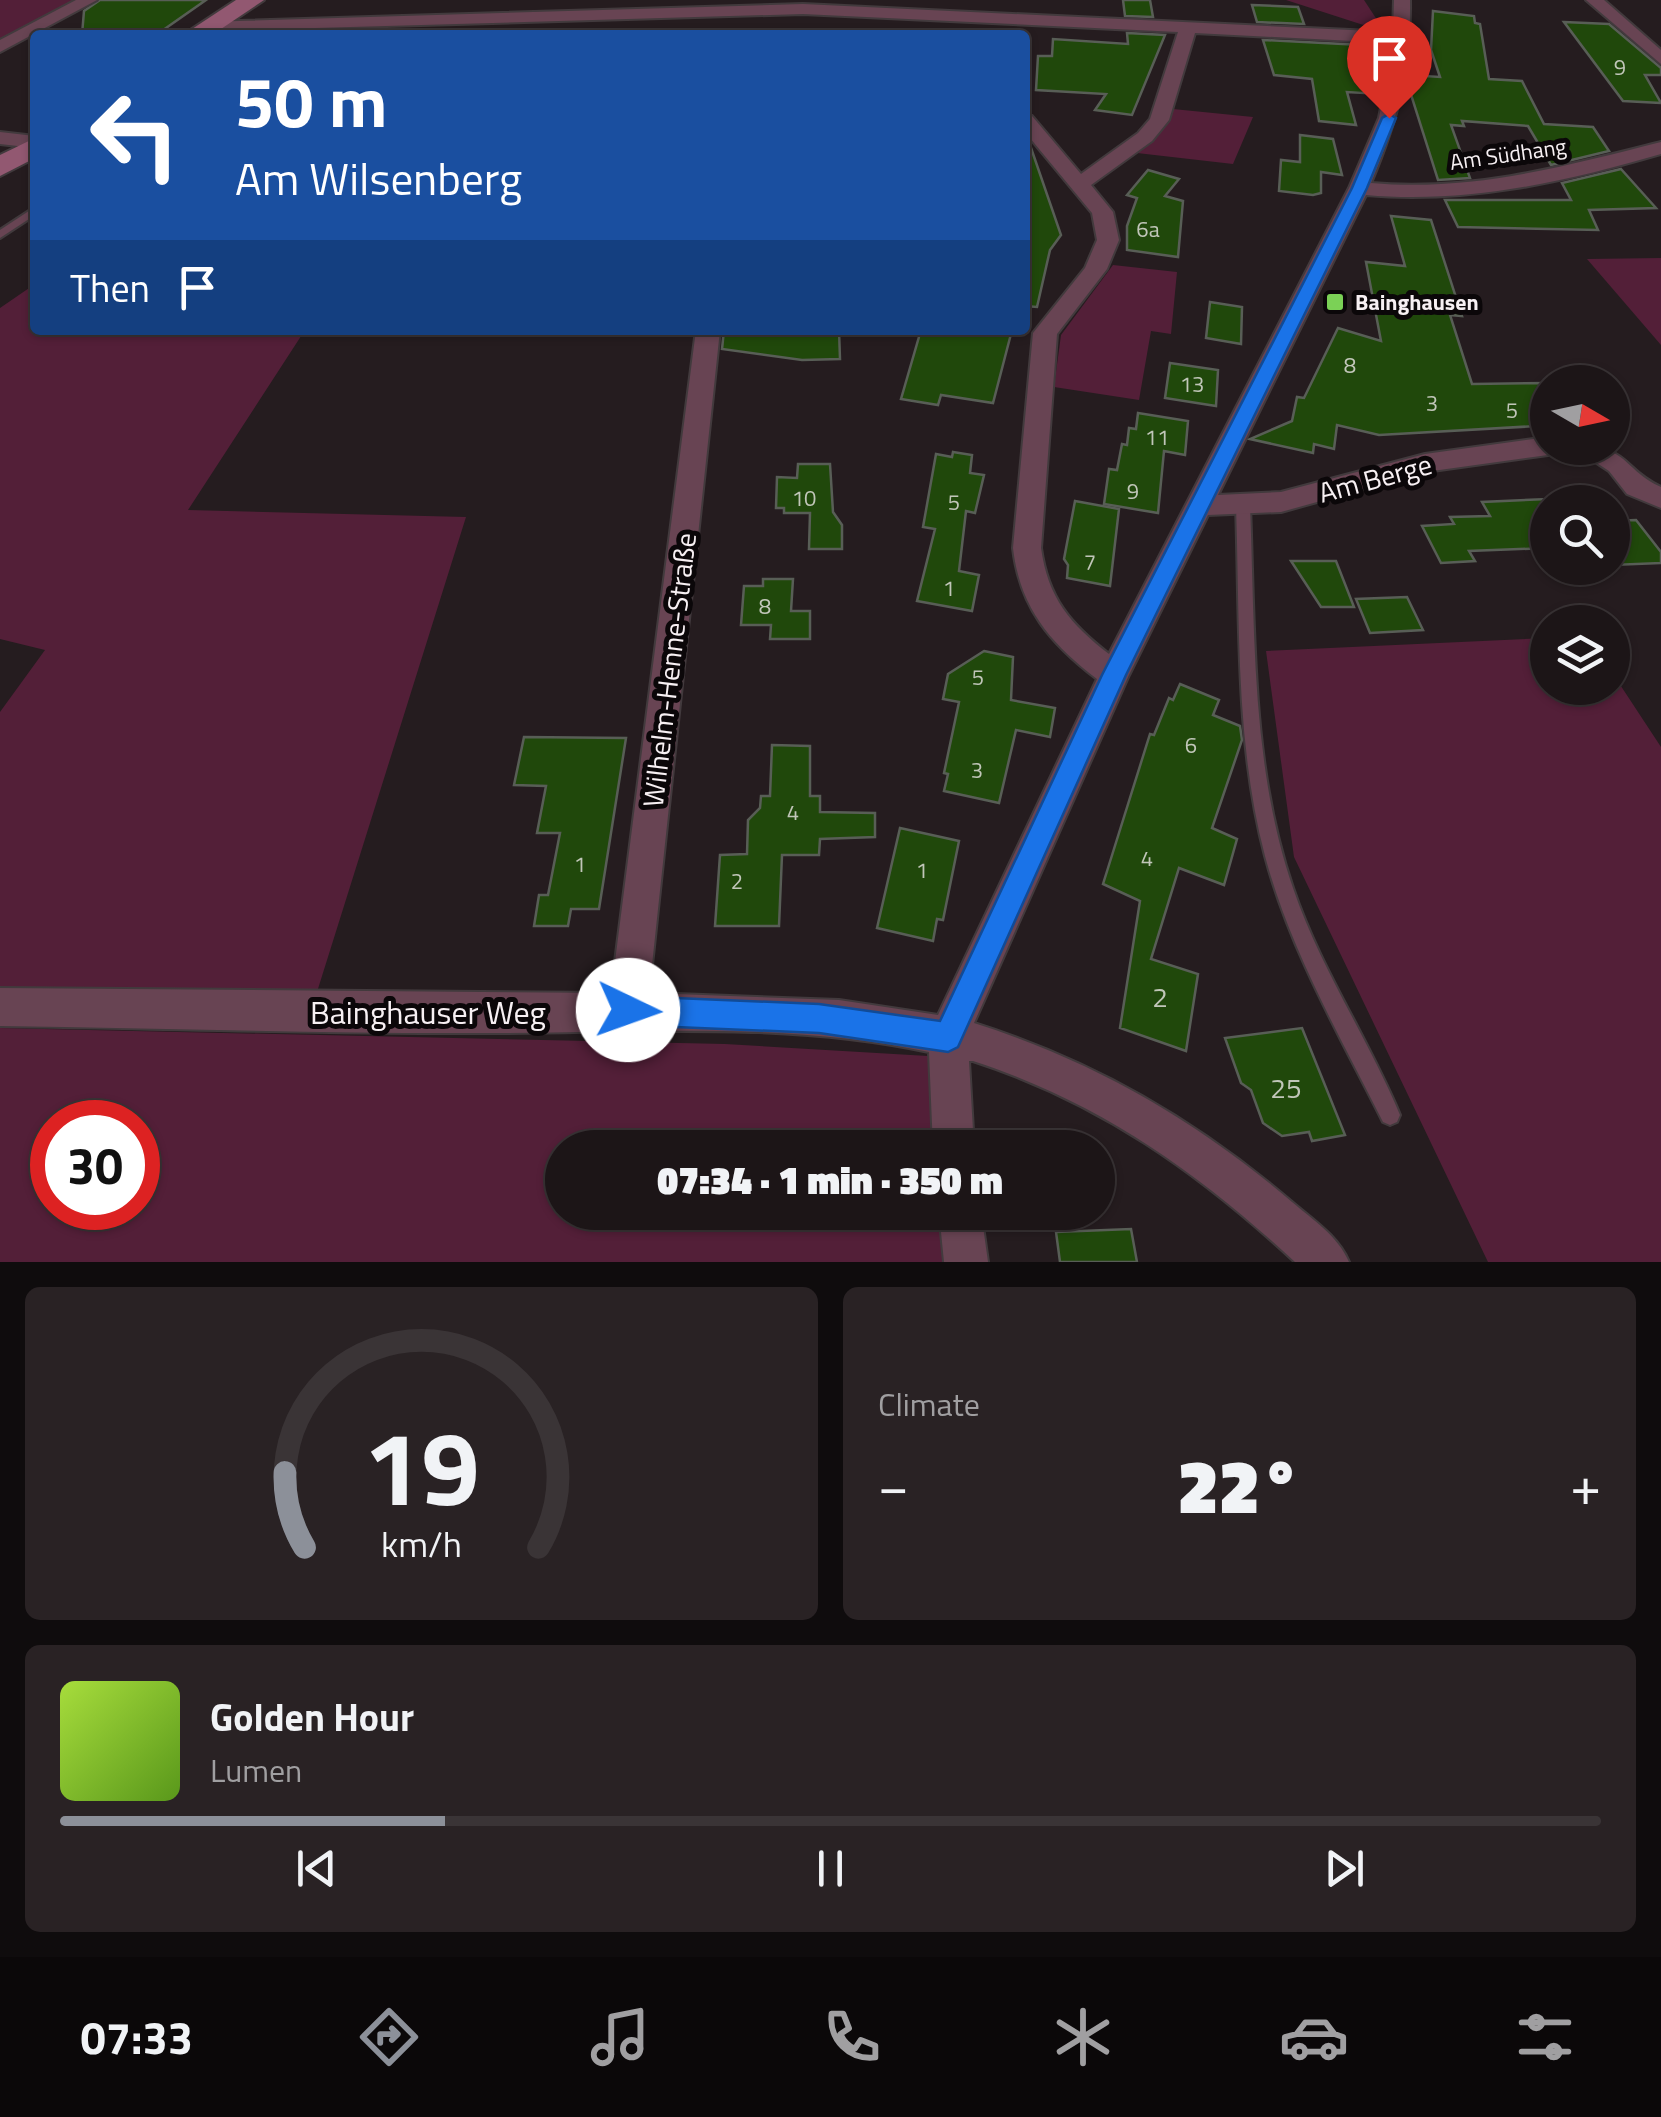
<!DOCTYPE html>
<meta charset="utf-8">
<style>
body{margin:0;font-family:"Titillium Web",sans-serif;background:#292224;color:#f1f3f6;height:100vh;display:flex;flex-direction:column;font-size:38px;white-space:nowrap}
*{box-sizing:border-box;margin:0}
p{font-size:32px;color:#a09fa1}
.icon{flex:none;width:55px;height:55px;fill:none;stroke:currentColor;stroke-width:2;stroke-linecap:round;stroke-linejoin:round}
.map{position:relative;height:1262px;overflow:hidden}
.drawer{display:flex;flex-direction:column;gap:25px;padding:25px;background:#0f0c0d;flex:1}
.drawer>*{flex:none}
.hud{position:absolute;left:30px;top:30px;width:1000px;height:305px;border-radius:10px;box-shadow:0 2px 8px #0004,0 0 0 2px #3a3436;background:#1a4fa0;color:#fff;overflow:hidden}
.needle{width:65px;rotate:99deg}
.controls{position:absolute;left:1530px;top:365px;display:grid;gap:20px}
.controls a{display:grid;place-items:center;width:100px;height:100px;border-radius:50%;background:#1c1517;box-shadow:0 2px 8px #0004,0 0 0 2px #3a3436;font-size:50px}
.speed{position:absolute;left:30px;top:1100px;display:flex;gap:20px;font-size:50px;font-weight:700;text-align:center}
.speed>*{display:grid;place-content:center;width:130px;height:130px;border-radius:50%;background:#1c1517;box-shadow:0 2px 8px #0004,0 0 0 2px #3a3436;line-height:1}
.speed .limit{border:15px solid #d22;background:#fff;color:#111}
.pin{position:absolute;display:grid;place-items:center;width:85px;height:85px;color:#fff;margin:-102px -42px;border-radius:50% 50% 50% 0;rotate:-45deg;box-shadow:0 0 10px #0007}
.pin .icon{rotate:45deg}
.me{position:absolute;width:110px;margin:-55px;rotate:93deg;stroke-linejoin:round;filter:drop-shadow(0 0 8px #0008)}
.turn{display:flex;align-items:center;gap:35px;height:210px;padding:0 40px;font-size:45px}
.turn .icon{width:130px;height:130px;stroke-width:2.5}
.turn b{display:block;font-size:70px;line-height:85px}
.then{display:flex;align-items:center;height:95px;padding:0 40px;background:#0003;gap:20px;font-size:38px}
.big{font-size:75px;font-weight:800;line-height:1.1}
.drawer .tile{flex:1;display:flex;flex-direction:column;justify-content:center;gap:15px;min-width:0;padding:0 35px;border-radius:15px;background:#292224}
.drawer .dial{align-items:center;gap:0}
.dial svg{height:260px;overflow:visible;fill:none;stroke:#3a3436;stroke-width:7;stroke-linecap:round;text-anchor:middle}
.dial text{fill:#f1f3f6;stroke:none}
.song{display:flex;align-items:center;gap:30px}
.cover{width:120px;height:120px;border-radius:15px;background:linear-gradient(135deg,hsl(80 70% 55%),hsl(90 70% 35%))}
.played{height:10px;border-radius:5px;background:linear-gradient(90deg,#8c9099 25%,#3a3436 25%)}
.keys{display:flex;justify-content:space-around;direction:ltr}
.heat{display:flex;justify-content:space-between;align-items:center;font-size:55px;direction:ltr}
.drawer .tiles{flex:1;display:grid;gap:25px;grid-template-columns:1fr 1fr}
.tile:last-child{grid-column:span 2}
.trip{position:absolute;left:545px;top:1130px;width:570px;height:100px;border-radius:50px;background:#1c1517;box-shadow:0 2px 8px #0004,0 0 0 2px #3a3436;font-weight:800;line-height:100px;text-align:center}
.menu{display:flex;height:160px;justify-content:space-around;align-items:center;background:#0b0809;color:#a09fa1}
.menu .icon{width:70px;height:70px}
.menu .selected{color:#8c9099}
.menu b{font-size:45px;color:#f1f3f6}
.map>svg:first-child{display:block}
.green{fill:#531f38;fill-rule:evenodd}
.building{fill:#20480b;stroke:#585e56;stroke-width:2.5}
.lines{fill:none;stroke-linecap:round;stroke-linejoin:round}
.lane-casing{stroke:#423a3d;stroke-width:4}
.street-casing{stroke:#423a3d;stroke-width:4}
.secondary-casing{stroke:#423a3d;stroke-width:4}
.lane{fill:#684453;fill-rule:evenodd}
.street{fill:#684453;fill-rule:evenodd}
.secondary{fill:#925871;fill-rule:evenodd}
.route{fill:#1a73e8;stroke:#114b97;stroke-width:2.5}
.poi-dot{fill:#7bd156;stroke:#0b0709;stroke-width:4}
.labels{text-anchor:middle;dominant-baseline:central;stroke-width:10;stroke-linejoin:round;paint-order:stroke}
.number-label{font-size:22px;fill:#c1c6b9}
.far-street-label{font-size:22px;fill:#f7f0f3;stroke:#0b0709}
.far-poi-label{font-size:22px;font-weight:bold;fill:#f7f0f3;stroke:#0b0709;text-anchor:start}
.street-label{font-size:28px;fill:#f7f0f3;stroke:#0b0709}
.near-number-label{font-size:28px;fill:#c1c6b9}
.near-street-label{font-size:32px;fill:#f7f0f3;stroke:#0b0709}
</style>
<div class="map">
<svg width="1661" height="1262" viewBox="0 0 1661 1262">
<rect width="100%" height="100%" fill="#251c1f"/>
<!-- green -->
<g class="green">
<path d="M0,0H77L0,41Z"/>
<path d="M1286,0H1364L1385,32Z"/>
<path d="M1173,109L1253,117L1233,164L1137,153L1167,121Z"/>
<path d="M1661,258V345L1587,259Z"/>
<path d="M1113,265L1177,272L1171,334L1151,331L1139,400L1054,387L1061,335Z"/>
<path d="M35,284V330H305L188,510L466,517L317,992L0,989V712L45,650L0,639V308Z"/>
<path d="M1547,638L1548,688H1612L1613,674L1661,747V1262H1488L1294,857L1266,651Z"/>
<path d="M0,1028L725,1044L928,1056L943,1147L562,1148V1212L954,1213L963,1262H0ZM52,1122H138V1208H52Z"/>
</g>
<!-- building -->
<g class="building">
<path d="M100,0H206L156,35H82L84,11Z"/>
<path d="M1123,0H1150L1153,17L1125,16Z"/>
<path d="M1252,5L1298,7L1304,24L1257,22Z"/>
<path d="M1433,11L1474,16L1475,23L1480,24L1489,79L1522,81L1544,124L1593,127L1609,151L1551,165L1528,126L1462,121L1464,126L1451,125L1470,178L1438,180L1407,82L1408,75L1440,77L1431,50Z"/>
<path d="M1564,22L1609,24L1661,68V75H1645L1661,103L1623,101Z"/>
<path d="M1127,33L1165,35L1132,115L1095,110L1106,94L1036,90L1038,56H1052L1053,39L1128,44Z"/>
<path d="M1263,40L1362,45L1380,94L1347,92L1356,125L1319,121L1312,79L1274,75Z"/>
<path d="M1300,135L1333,139L1342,175L1321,172V193L1313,195L1279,191L1281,160L1300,162Z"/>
<path d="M1030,145L1061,235L1050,250L1037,307L1025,306V146Z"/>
<path d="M1621,169L1656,208L1589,210L1598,230L1458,227L1445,200H1571L1562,183Z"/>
<path d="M1148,170L1179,179L1165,196L1183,201L1178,257L1127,250V226L1137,198L1127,195Z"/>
<path d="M1391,216L1431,220L1462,316L1450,315L1472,384L1548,383V417L1531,418L1537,426L1379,435L1337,425L1334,449L1314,444L1313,453L1250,439L1292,421L1297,397L1304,398L1338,328L1381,341L1366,262L1405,266Z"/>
<path d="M1210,302L1242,307L1241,344L1206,338Z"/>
<path d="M724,330H839L840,359L802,360L722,349Z"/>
<path d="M921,330H1012L993,403L941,395L938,405L901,399Z"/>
<path d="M1170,363L1218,370L1216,406L1165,398Z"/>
<path d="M1138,413L1188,421L1185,455L1164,451L1158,513L1104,504L1109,469L1117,470L1122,444L1127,445L1129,428L1136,429Z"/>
<path d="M953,452L972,455L970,473L984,475L975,513L966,511L959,571L979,575L972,611L917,601L935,529L923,527L936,454L952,457Z"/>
<path d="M798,464H830L833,512L842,525V549H809L810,513H784V508H776L777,477L797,478Z"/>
<path d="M1548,499V548L1469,551L1475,561L1441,563L1422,526L1454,524L1450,517L1490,516L1482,502Z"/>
<path d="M1075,501L1119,509L1110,586L1067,578L1068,565L1064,559Z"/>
<path d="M1636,520L1661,552V563L1612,565V521Z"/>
<path d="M1291,561H1336L1354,607H1321Z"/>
<path d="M763,579H793L791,611H810V639H770L771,625H741L744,586H763Z"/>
<path d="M1407,597L1423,630L1370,633L1356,599Z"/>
<path d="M984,651L1013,657L1011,700L1055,708L1050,737L1016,730L999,803L944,791L948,774L944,773L959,702L943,699L948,674Z"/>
<path d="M1180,684L1219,700L1213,715L1240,726L1242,740L1212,828L1237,839L1224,885L1179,868L1151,959L1198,974L1186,1051L1120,1028L1140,901L1103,884L1150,734L1154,735L1169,698L1173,700Z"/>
<path d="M524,737L626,738L599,909H571L568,926H534L539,895H548L560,833H537L546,786L514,785Z"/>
<path d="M772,745L810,746V796H820V812L875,813V837L820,839L819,855H782L779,926H715L720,855L747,854L748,820L760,808L761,796H770Z"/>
<path d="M900,828L959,841L943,920L937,919L933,941L877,928Z"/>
<path d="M1302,1028L1345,1135L1312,1141L1309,1132L1282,1136L1263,1123L1251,1090L1241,1083L1225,1038Z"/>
<path d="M1131,1229L1137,1262H1060L1056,1232Z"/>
</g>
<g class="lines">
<defs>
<g id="lane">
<path d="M35,207V215L0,238V230Z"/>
<path d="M1243,500L1250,505C1255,633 1251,766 1293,888C1320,968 1368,1038 1400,1115L1397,1122L1390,1125L1383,1122C1340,1036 1290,950 1265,856C1235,742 1240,622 1236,505Z"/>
</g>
<g id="street">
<path d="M76,0H97L0,52V40Z"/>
<path d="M1394,0H1410C1411,71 1398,118 1371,183C1471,192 1566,166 1661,142V154C1565,182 1466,204 1366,195L1218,495L1281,492L1425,454L1548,437V448H1560L1548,455L1425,472L1281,512L1208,515L1129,675L974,1023C1094,1061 1196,1120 1292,1202C1313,1220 1338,1236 1349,1262H1295C1198,1172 1099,1102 973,1061H969L974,1148H933L929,1052C786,1021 637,1033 492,1033C328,1034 164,1028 0,1026V988L611,993L696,330H720L649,993L839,1000L938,1015L1097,679C1050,643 1020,608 1013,548L1033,333L1085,268L1097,240L1092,213L1025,132V114L1032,116L1081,174L1138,133L1150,119L1178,32L803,14L210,31L201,26L204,22L803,4L1393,32ZM1195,33L1393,43L1379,118L1349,188L1109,654C1070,624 1048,598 1041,548L1057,334L1107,269L1119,240L1113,212L1091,185L1152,141L1169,120Z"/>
<path d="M1586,0H1604L1661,50V64Z"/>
<path d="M0,132L35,136V148L0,144Z"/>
<path d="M1574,448C1631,445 1620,468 1661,487V508L1627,494L1609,471Z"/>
<path d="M939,1212H981L988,1262H944Z"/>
</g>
<g id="secondary">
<path d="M236,0H264L212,35H183Z"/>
<path d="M35,138V158L0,176V155Z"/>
</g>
</defs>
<!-- lane casing -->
<use href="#lane" class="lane-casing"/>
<!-- street casing -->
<use href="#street" class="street-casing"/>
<!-- secondary casing -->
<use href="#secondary" class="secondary-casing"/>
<!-- lane -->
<use href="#lane" class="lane"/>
<!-- street -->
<use href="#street" class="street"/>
<!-- secondary -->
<use href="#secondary" class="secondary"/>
</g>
<!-- route -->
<path class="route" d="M1389,114L1396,118L1367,188L1126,675L958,1047L948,1052L819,1033L628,1025L618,1021L614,1010L618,1000L628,996L819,1004L940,1021L1102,675L1352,188L1382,118Z"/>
<!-- markers -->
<rect class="poi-dot" x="1325" y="292" width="20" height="20" rx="5"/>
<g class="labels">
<!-- number labels -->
<g class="number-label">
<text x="1620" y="67">9</text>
<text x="1148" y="229">6a</text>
<text x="1350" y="365">8</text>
<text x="1192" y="384">13</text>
<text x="1432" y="403">3</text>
<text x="1512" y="410">5</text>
<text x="1157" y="437">11</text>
<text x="1133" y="491">9</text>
<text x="804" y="498">10</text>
<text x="954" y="502">5</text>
<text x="1090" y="562">7</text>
<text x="949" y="588">1</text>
<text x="765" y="606">8</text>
<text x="978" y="677">5</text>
<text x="1191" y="745">6</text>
<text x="977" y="770">3</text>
<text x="793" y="812">4</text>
<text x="1147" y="858">4</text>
<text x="580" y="864">1</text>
<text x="922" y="870">1</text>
<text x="737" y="881">2</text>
</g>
<!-- far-street labels -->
<g class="far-street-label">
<text transform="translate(1508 154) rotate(-8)">Am Südhang</text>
</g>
<!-- far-poi labels -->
<g class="far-poi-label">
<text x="1355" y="302">Bainghausen</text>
</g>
<!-- street labels -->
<g class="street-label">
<text transform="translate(1375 478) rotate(-15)">Am Berge</text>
<text transform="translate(669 670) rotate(-83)">Wilhelm-Henne-Straße</text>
</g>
<!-- near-number labels -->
<g class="near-number-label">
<text x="1160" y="996">2</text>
<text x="1286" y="1087">25</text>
</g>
<!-- near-street labels -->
<g class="near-street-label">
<text x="428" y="1012">Bainghauser Weg</text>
</g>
</g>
</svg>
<div class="controls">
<a><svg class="needle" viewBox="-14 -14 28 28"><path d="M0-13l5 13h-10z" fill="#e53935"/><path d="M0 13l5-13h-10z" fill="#a09fa1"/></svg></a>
<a><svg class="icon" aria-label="search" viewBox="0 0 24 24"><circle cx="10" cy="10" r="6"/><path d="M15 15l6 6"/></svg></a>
<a><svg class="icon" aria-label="layers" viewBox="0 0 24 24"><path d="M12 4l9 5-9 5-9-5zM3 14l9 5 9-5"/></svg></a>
</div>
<div class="speed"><div class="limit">30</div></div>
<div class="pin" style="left:1389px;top:118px;background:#d93025"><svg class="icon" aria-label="arrive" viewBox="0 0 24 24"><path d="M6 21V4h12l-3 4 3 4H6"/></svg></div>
<svg class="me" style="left:628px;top:1010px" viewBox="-20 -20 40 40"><circle r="19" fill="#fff"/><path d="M0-13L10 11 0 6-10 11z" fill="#1a73e8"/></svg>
<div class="trip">07:34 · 1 min · 350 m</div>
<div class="hud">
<div class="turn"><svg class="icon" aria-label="left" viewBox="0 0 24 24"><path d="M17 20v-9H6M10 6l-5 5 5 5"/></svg><div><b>50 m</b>Am Wilsenberg</div></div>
<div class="then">Then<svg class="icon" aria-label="arrive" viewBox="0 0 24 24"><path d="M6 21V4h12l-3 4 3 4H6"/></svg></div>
</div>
</div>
<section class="drawer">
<div class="tiles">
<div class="tile dial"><svg viewBox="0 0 100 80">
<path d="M14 69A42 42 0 1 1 86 69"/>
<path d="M14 69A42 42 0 0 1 8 46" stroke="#8c9099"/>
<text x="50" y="56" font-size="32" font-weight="700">19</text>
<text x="50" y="72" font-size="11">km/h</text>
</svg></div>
<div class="tile"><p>Climate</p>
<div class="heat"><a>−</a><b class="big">22°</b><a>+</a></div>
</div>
<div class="tile">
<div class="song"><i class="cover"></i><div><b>Golden Hour</b><p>Lumen</p></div></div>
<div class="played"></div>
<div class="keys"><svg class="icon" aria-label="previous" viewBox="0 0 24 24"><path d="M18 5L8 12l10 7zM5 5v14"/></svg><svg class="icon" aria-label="pause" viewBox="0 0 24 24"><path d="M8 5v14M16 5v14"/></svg><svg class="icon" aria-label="next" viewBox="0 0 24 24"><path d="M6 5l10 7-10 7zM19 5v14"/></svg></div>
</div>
</div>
</section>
<nav class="menu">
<b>07:33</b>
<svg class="icon selected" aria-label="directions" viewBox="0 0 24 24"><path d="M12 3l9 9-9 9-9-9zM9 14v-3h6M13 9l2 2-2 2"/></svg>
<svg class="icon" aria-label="music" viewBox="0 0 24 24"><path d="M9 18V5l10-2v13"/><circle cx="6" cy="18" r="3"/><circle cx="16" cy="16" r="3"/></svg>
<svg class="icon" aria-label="phone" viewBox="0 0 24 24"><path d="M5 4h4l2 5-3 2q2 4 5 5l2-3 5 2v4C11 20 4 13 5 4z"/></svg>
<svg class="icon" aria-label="climate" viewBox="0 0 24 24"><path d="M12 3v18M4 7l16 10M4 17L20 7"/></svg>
<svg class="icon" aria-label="car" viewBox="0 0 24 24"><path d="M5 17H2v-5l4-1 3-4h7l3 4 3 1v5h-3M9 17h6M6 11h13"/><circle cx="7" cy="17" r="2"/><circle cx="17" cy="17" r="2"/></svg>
<svg class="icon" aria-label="filters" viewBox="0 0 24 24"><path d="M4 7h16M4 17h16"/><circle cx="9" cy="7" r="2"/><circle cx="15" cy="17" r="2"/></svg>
</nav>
